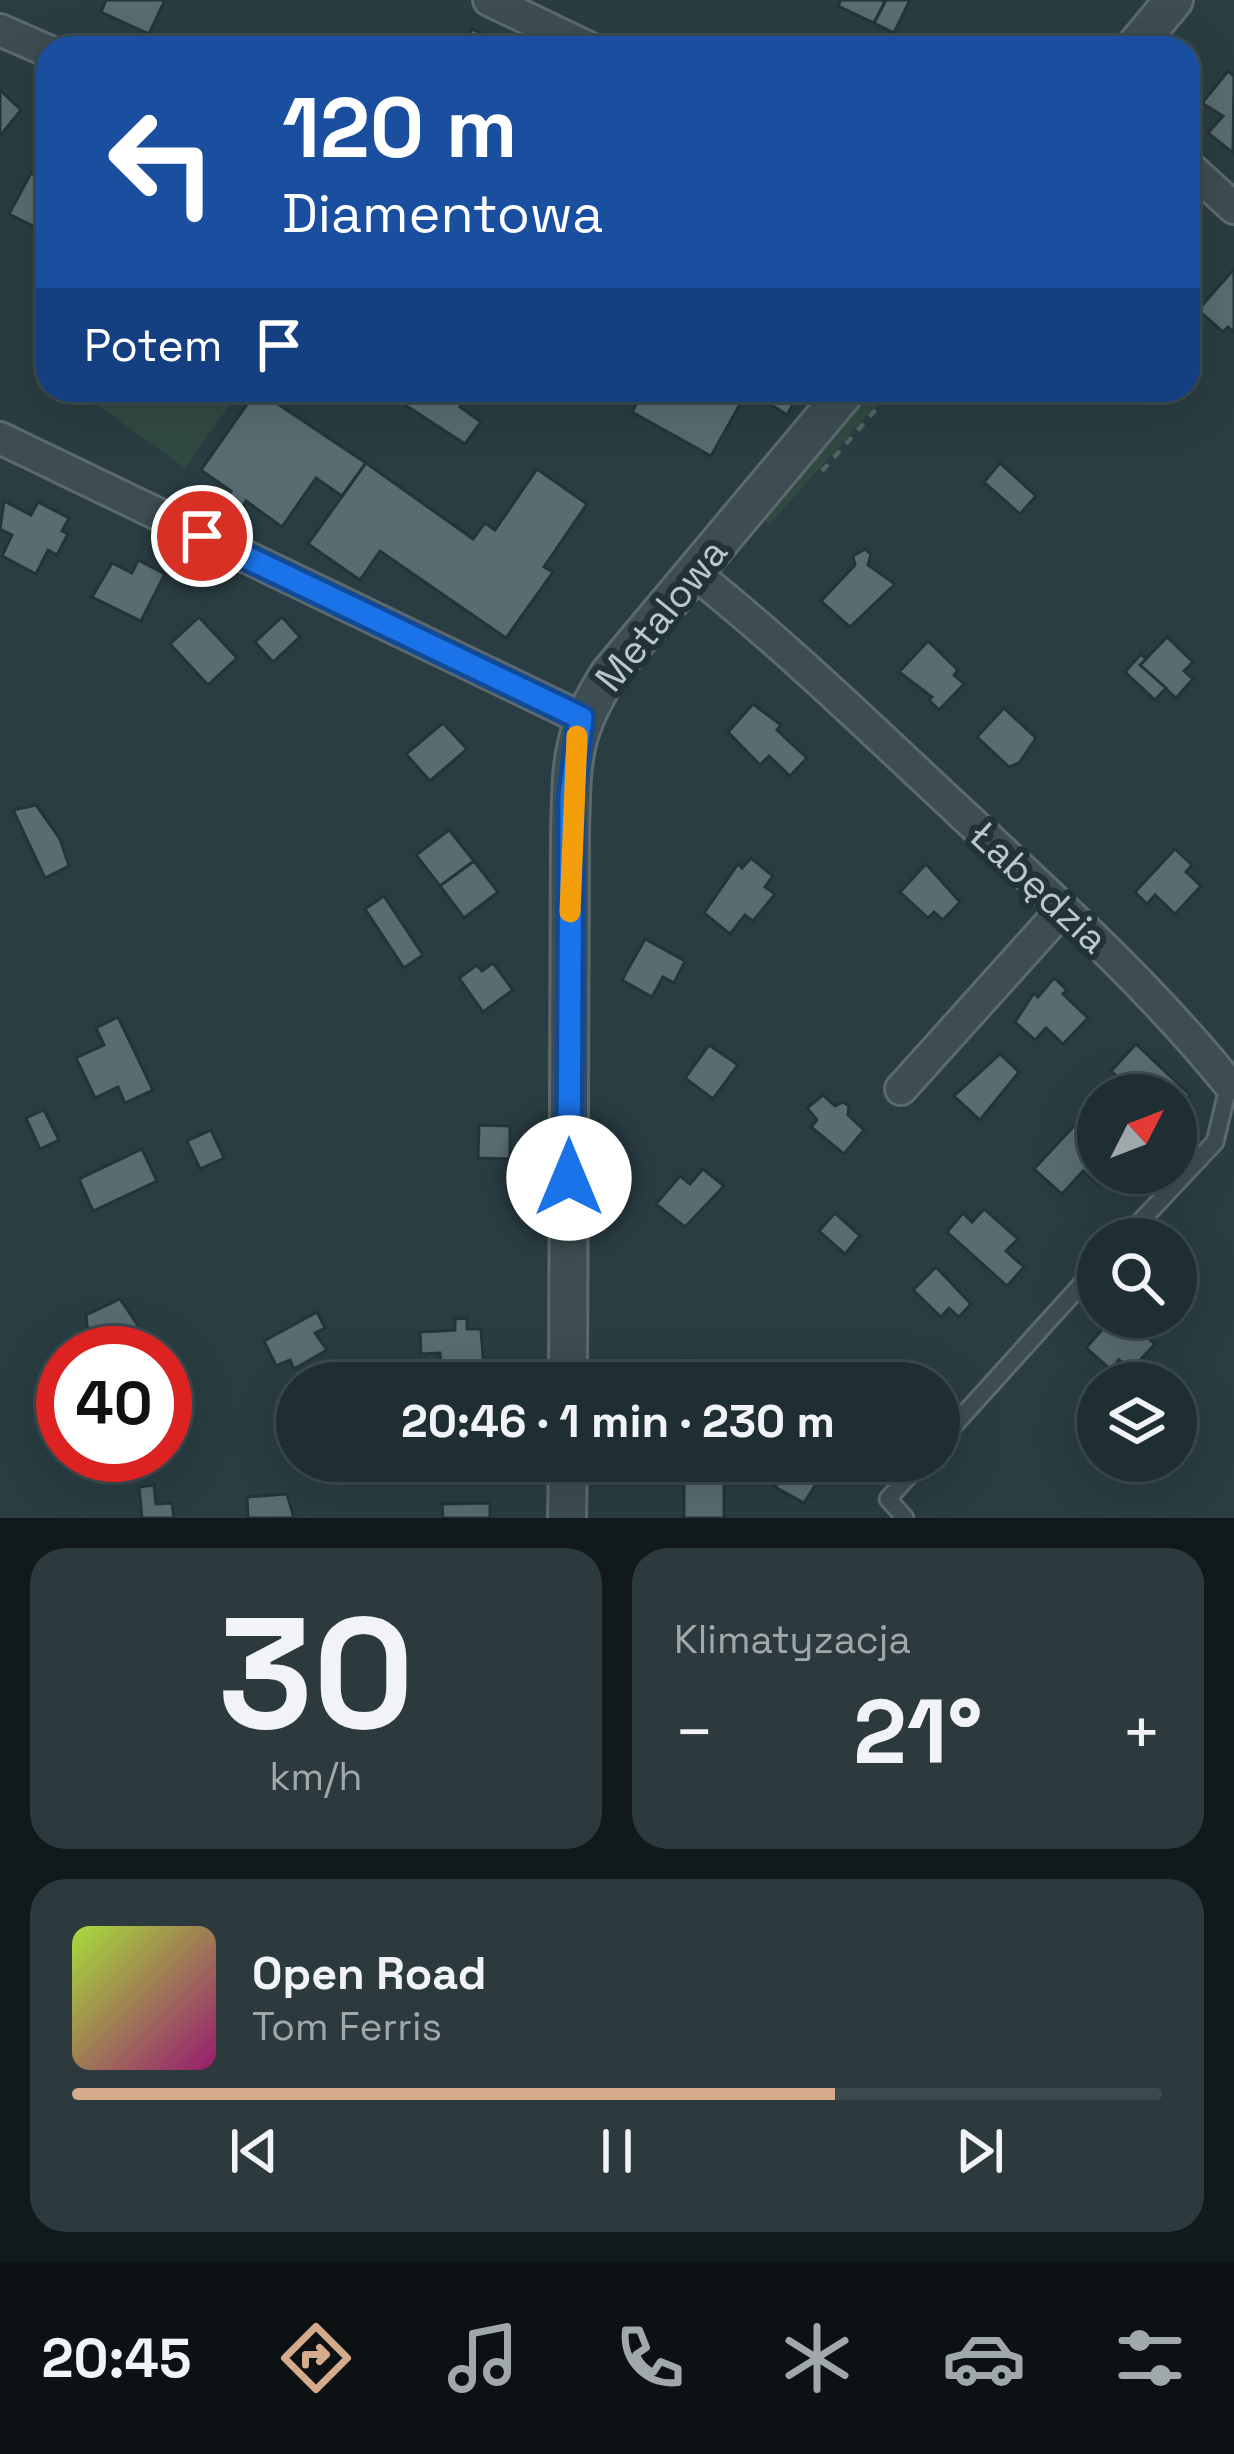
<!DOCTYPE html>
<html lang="pl">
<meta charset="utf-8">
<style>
body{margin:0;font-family:"Space Grotesk",sans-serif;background:#2c3a3e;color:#f1f3f6;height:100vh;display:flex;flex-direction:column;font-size:45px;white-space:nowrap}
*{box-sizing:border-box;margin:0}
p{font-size:39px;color:#a1a8ac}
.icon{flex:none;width:66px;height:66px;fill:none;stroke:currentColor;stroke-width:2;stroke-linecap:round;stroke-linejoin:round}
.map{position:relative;height:1518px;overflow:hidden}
.sheet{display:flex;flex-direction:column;gap:30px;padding:30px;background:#11191c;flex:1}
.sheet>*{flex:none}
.hud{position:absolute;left:36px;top:36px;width:1164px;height:366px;border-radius:36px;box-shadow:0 12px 48px #0002,0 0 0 3px #3c4a4d;background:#1a4fa0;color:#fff;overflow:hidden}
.needle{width:78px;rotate:48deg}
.tools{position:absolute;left:1077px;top:1074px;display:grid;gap:24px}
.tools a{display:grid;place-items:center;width:120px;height:120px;border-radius:50%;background:#1f2e32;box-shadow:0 12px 48px #0002,0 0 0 3px #3c4a4d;font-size:60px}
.speed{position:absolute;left:36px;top:1326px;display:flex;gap:24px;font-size:60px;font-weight:700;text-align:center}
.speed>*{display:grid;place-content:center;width:156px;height:156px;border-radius:50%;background:#1f2e32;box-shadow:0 12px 48px #0002,0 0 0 3px #3c4a4d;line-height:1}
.speed .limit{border:18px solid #d22;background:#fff;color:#111}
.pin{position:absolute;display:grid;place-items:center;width:102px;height:102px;color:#fff;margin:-51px;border:6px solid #fff;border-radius:50%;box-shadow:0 3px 12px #0007}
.me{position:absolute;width:132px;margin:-66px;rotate:0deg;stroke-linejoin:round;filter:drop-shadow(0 0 9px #0008)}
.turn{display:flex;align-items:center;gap:42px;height:252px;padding:0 48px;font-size:54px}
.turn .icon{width:156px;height:156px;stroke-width:2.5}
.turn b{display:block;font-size:84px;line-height:102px}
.then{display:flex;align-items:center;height:114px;padding:0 48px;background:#0003;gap:24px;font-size:45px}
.big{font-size:90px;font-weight:700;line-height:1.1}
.sheet .card{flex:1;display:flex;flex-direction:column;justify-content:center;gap:18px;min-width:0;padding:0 42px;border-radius:36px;background:#2c3a3e}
.sheet .dial{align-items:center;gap:0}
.dial b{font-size:156px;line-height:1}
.song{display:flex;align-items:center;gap:36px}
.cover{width:144px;height:144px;border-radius:18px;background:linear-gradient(135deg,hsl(80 70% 55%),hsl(320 70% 35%))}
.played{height:12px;border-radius:6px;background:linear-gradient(90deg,#d6ab8b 70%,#3c4a4d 70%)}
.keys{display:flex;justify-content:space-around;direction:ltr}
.heat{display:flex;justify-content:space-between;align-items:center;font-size:66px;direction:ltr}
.sheet .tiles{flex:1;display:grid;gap:30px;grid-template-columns:1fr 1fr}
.card:last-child{grid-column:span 2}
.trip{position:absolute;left:276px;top:1362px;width:684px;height:120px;border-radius:60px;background:#1f2e32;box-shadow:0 12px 48px #0002,0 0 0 3px #3c4a4d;font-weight:700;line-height:120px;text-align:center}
.dock{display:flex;height:192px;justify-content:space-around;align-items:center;background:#0c1214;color:#a1a8ac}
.dock .icon{width:84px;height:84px}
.dock .selected{color:#d6ab8b}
.dock b{font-size:54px;color:#f1f3f6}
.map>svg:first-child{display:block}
.green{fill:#314a41}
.building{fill:#586c71;stroke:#243539;stroke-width:3}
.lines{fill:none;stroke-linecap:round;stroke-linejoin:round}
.service-casing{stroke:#5c6a6f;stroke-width:21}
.minor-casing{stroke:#5c6a6f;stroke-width:36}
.tertiary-casing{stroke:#5c6a6f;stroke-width:42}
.path{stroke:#516560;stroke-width:4.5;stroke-dasharray:9 9;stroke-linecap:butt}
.service{stroke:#3d4d51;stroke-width:15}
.minor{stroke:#3d4d51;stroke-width:30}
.tertiary{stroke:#3d4d51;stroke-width:36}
.route-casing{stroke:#114b97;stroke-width:30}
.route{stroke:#1a73e8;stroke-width:21}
.slow{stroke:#f59e0b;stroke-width:21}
.labels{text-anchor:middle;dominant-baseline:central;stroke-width:12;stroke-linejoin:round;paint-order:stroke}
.street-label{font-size:39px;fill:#bbc7cb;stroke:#223337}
</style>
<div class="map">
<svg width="1234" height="1518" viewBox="0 0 1234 1518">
<rect width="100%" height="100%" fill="#293d42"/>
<!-- green -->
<g class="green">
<path d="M76,390H240L185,468Z"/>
<path d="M861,390H890L768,526L763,514Z"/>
</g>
<!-- building -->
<g class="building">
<path d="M106,0H165L149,34L101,12Z"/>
<path d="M841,0H881L885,2L874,23L838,6Z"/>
<path d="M910,0L894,33L874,23L886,0Z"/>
<path d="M472,29L512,48H463Z"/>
<path d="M1228,71L1234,76L1233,153L1208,133L1223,116L1202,103Z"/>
<path d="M0,90L21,110L0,136Z"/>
<path d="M31,173L48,182V221L43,231L9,214Z"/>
<path d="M1234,269V332L1228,327L1223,332L1198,310Z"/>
<path d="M257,390L366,463L342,496L316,478L282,527L246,501L239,512L224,501L231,491L201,470Z"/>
<path d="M403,390H472L460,407L481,422L465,444L396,399Z"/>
<path d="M644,390L686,394L748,390L711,456L632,412Z"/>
<path d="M748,390H801L787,415Z"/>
<path d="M366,463L473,539L485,523L495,530L537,469L587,504L544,567L553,572L506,638L380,551L360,580L308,544Z"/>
<path d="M1000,463L1036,496L1020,514L984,482Z"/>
<path d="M4,501L31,515L38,502L69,518L62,531L68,534L57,555L48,550L36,574L2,556L12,535L0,529Z"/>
<path d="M865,549L871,554L868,565L895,584L850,627L821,601L855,565L853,556Z"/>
<path d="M138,560L165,574L141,621L92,597L112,563L132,573Z"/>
<path d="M199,617L237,658L208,685L170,644Z"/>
<path d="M282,617L300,637L273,662L255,642Z"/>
<path d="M1167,637L1193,662L1184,671L1193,679L1176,698L1140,665Z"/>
<path d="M928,641L958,670L954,675L964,684L939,710L929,700L932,697L899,672Z"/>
<path d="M1141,654L1146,659L1140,665L1166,688L1155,700L1125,672Z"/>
<path d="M753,704L781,725L777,730L807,758L790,776L769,756L760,765L728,732Z"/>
<path d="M1004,708L1036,738L1019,763L1009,767L977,737Z"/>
<path d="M443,723L467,749L430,781L406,754Z"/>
<path d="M36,805L60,839L69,866L45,878L13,810Z"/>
<path d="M449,830L474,861L440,886L416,855Z"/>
<path d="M1175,849L1192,865L1186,872L1201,886L1175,914L1155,895L1147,904L1135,892Z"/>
<path d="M751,858L773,876L765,887L775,894L753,921L745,915L730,934L704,913L738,864L742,868Z"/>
<path d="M474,861L498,892L464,918L440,886Z"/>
<path d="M926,864L960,902L943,920L934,912L928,918L900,892Z"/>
<path d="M384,896L423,955L404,968L365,909Z"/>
<path d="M645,939L685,961L674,983L663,977L652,997L622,980Z"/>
<path d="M493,963L513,990L483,1012L459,978L477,965L482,971Z"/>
<path d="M1054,978L1067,990L1063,994L1088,1018L1063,1044L1046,1028L1035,1040L1015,1022L1034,993L1038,997Z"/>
<path d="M118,1017L153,1090L125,1103L118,1087L95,1098L76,1058L104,1045L96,1028Z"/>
<path d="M1136,1044L1190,1095L1176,1110V1095H1117L1126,1085L1111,1071Z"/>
<path d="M709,1045L738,1065L713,1099L685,1078Z"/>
<path d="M1000,1054L1019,1072L980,1120L954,1096Z"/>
<path d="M823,1095L835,1106L843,1102L849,1106L848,1115L864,1130L844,1154L811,1127L817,1120L807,1108Z"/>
<path d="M44,1110L59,1140L40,1149L26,1118Z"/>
<path d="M479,1125L510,1126V1159L478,1158Z"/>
<path d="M1074,1126L1098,1148V1173H1114L1101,1187L1083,1171L1062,1194L1034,1169Z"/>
<path d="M211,1130L224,1158L200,1169L187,1141Z"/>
<path d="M142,1149L157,1181L93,1211L79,1179Z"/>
<path d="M703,1169L724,1186L685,1227L656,1204L680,1176L690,1184Z"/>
<path d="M984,1209L1018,1239L1006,1251L1024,1267L1007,1286L947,1232L963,1213L972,1222Z"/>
<path d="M835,1213L860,1236L845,1254L819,1231Z"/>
<path d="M936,1267L971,1304L959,1317L949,1308L941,1317L913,1290Z"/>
<path d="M120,1299L137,1324L141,1351L136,1353L103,1352L87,1326L86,1315Z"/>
<path d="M317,1312L325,1328L315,1333L327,1350L294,1369L290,1360L276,1366L264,1341Z"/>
<path d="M1113,1317H1124L1155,1344L1131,1370L1119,1360L1111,1370L1086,1348Z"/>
<path d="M467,1318V1329H481L484,1371L441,1373L440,1353L421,1354L420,1332L455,1330V1319Z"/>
<path d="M685,1359L710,1363L711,1383L670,1381V1365Z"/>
<path d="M684,1461H709L710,1479H724V1518H684Z"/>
<path d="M797,1461H814L825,1470L804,1503L775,1487Z"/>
<path d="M154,1485L156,1504L172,1503L174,1518H142L139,1487Z"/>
<path d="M287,1494L294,1518H248L247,1497Z"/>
<path d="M490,1503V1518H443L442,1504Z"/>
</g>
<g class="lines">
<defs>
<g id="service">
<path d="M1124,1239L1215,1142L1229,1084"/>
<path d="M939,1442L1098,1266"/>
<path d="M905,1518L888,1499L922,1461"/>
</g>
<g id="minor">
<path d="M489,0L589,48"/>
<path d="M0,30L48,51"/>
<path d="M1188,166L1234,208"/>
<path d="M0,438L581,718"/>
<path d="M694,573C787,647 872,730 959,811C1053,899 1148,984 1229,1084"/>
<path d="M901,1089L1063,909"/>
</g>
<g id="tertiary">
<path d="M1134,48L1174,0"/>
<path d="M568,1383L570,833C572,762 570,735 609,674L847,390"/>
<path d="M567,1518L568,1461"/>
</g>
</defs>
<!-- service casing -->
<use href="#service" class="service-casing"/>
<!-- minor casing -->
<use href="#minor" class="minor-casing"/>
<!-- tertiary casing -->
<use href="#tertiary" class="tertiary-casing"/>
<!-- path -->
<path class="path" d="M822,471L893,390"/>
<!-- service -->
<use href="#service" class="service"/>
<!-- minor -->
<use href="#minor" class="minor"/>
<!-- tertiary -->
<use href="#tertiary" class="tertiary"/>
</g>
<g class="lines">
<defs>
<path id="route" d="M202,536L581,718L571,796L569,1178"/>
</defs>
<!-- route casing -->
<use href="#route" class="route-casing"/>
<!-- route -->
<use href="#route" class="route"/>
<!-- slow -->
<path class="slow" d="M570,912L577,736"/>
</g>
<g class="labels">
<!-- street labels -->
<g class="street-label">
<text transform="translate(661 615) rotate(-51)">Metalowa</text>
<text transform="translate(1039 887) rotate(43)">Łabędzia</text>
</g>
</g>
</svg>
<div class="tools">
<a><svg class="needle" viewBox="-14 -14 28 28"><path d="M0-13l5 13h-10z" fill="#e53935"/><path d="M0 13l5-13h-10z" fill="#a1a8ac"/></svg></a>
<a><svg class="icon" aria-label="search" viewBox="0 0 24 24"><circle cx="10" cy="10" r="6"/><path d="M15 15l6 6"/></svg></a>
<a><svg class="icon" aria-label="layers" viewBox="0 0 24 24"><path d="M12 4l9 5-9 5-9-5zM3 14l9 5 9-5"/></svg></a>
</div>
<div class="speed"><div class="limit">40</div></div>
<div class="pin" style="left:202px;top:536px;background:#d93025"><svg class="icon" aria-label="arrive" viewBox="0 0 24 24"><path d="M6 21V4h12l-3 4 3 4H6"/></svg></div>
<svg class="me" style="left:569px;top:1178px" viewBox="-20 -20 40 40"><circle r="19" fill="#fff"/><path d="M0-13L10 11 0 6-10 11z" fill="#1a73e8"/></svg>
<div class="trip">20:46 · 1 min · 230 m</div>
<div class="hud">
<div class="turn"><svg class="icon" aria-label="left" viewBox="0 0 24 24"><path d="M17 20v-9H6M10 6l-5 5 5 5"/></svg><div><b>120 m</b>Diamentowa</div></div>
<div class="then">Potem<svg class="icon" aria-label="arrive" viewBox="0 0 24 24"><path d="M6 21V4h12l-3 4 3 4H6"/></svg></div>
</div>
</div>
<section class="sheet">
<div class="tiles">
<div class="card dial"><b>30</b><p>km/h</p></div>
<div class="card"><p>Klimatyzacja</p>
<div class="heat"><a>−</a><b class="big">21°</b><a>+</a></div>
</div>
<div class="card">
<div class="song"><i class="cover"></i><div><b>Open Road</b><p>Tom Ferris</p></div></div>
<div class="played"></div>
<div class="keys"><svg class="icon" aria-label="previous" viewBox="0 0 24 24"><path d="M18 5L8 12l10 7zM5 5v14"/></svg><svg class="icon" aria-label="pause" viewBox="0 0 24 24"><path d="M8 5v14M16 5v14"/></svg><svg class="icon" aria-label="next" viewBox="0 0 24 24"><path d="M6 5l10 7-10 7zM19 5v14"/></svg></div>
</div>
</div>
</section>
<nav class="dock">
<b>20:45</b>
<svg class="icon selected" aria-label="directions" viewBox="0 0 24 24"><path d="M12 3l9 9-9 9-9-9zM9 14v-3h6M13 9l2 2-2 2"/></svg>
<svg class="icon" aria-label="music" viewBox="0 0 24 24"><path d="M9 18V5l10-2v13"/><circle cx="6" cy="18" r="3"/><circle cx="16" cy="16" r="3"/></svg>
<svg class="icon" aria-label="phone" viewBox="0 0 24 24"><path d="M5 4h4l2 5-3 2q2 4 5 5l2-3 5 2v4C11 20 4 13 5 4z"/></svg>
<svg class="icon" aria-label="climate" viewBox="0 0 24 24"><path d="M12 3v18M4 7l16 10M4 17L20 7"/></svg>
<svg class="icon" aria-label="car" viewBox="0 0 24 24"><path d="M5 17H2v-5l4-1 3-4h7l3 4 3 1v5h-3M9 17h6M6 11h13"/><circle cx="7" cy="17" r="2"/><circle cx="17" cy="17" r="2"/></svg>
<svg class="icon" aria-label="filters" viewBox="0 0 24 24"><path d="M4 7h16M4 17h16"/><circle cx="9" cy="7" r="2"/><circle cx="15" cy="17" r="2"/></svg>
</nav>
